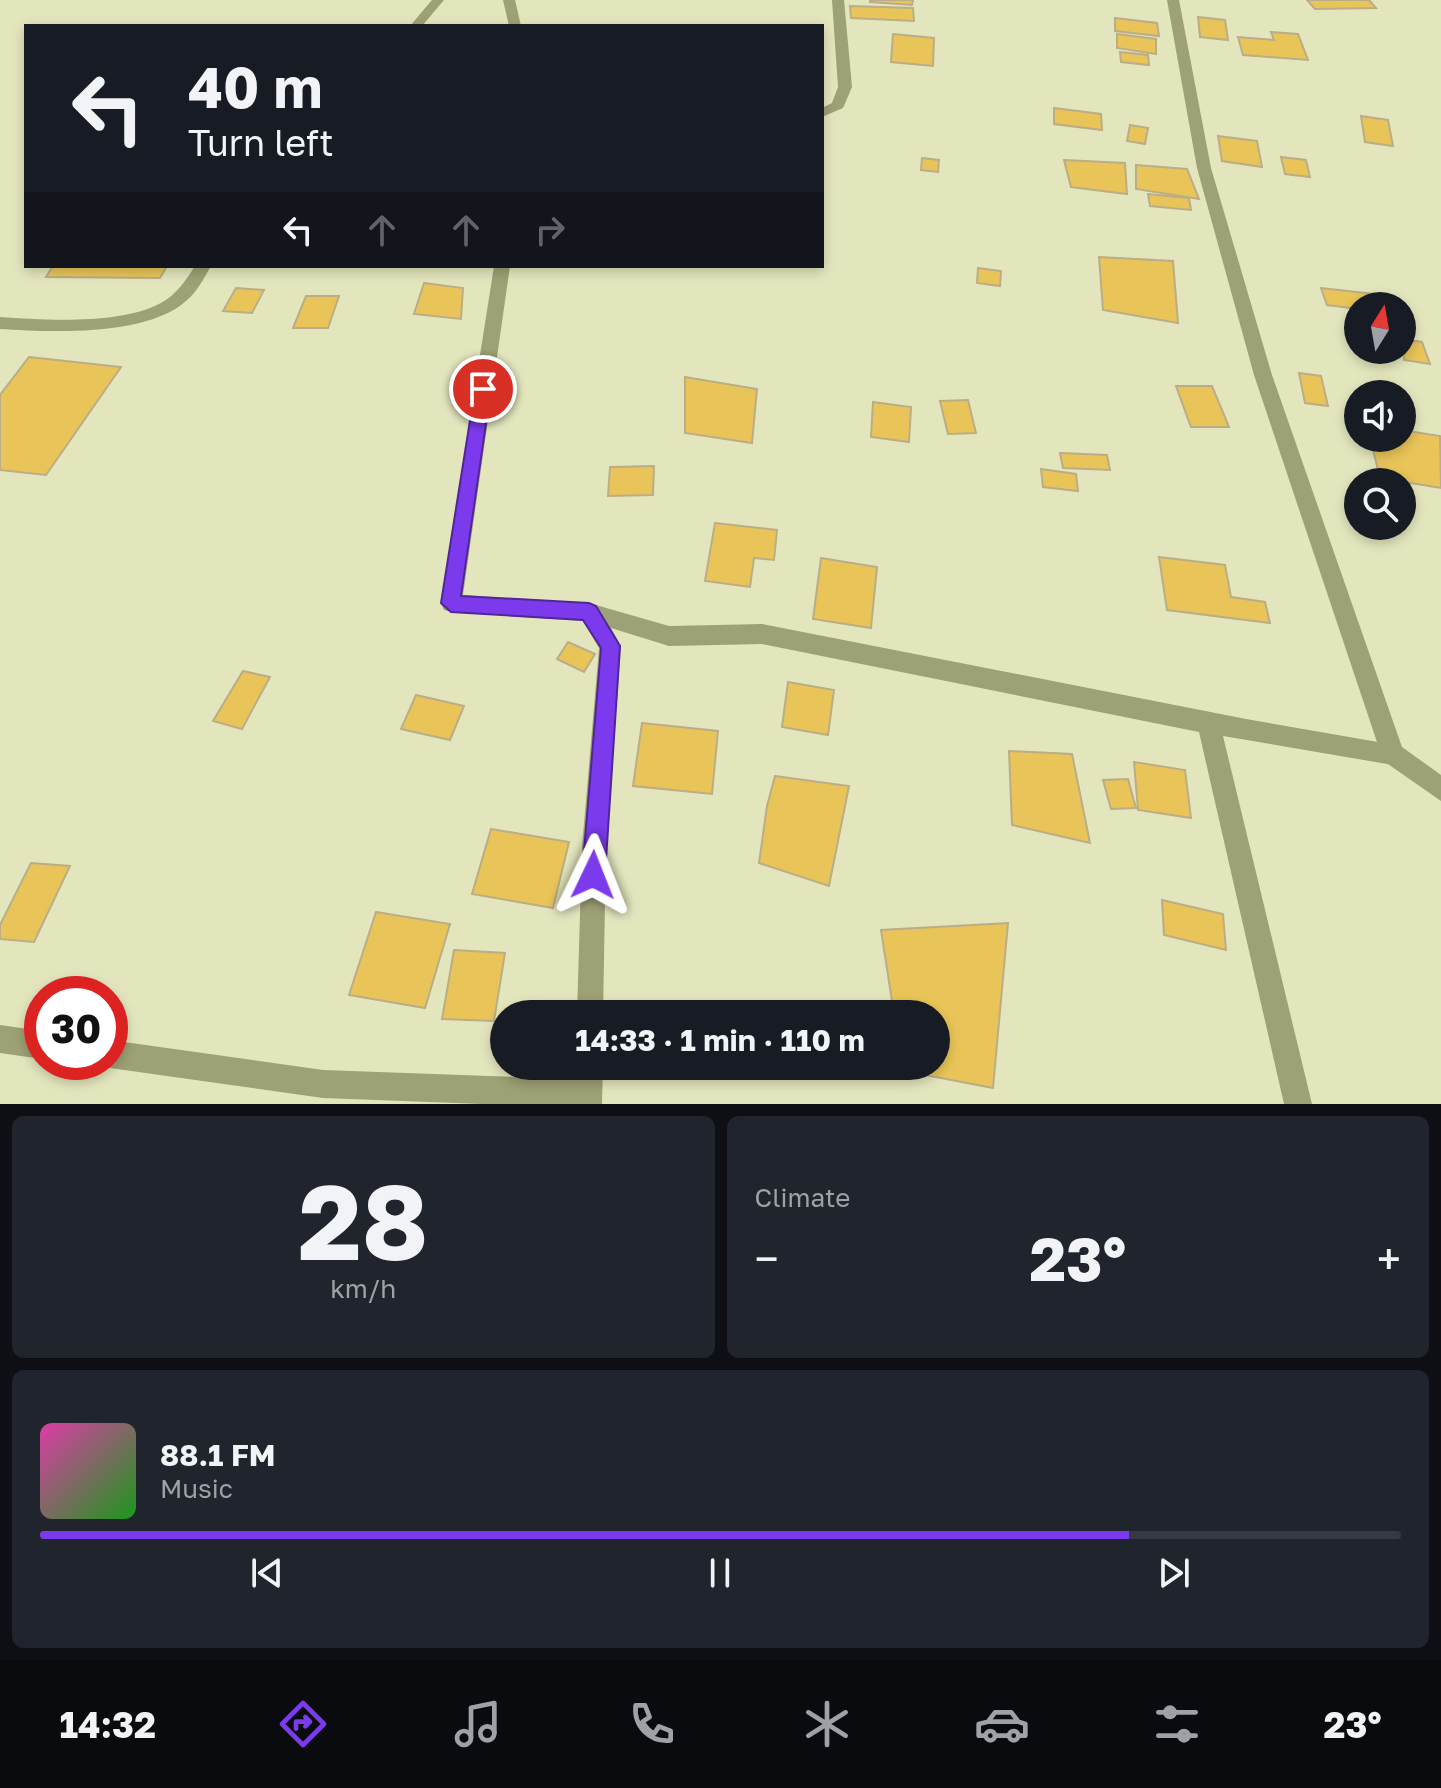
<!DOCTYPE html>
<meta charset="utf-8">
<style>
body{margin:0;font-family:"Golos Text",sans-serif;background:#20242c;color:#f1f3f6;height:100vh;display:flex;flex-direction:column;font-size:30px;white-space:nowrap}
*{box-sizing:border-box;margin:0}
p{font-size:26px;color:#9ea1a6}
.icon{flex:none;width:44px;height:44px;fill:none;stroke:currentColor;stroke-width:2;stroke-linecap:round;stroke-linejoin:round}
.map{position:relative;height:1104px;overflow:hidden}
.details{display:flex;flex-direction:column;gap:12px;padding:12px;background:#0d0f14;flex:1}
.details>*{flex:none}
.hud{position:absolute;left:24px;top:24px;width:800px;height:244px;border-radius:0px;box-shadow:0 4px 12px #0003;background:#171b24;color:#f1f3f6;overflow:hidden}
.needle{width:52px;rotate:11deg}
.buttons{position:absolute;left:1344px;top:292px;display:grid;gap:16px}
.buttons a{display:grid;place-items:center;width:72px;height:72px;border-radius:50%;background:#171b24;box-shadow:0 4px 12px #0003;font-size:40px}
.speed{position:absolute;left:24px;top:976px;display:flex;gap:16px;font-size:40px;font-weight:700;text-align:center}
.speed>*{display:grid;place-content:center;width:104px;height:104px;border-radius:50%;background:#171b24;box-shadow:0 4px 12px #0003;line-height:1}
.speed .limit{border:12px solid #d22;background:#fff;color:#111}
.pin{position:absolute;display:grid;place-items:center;width:68px;height:68px;color:#fff;margin:-34px;border:4px solid #fff;border-radius:50%;box-shadow:0 2px 8px #0007}
.me{position:absolute;width:88px;margin:-44px;rotate:2deg;stroke-linejoin:round;filter:drop-shadow(0 0 6px #0008)}
.turn{display:flex;align-items:center;gap:28px;height:168px;padding:0 32px;font-size:36px}
.turn .icon{width:104px;height:104px;stroke-width:2.5}
.turn b{display:block;font-size:56px;line-height:68px}
.lanes{display:flex;align-items:center;height:76px;padding:0 32px;background:#0003;justify-content:center;gap:40px;direction:ltr}
.lanes .off{opacity:.35}
.big{font-size:60px;font-weight:700;line-height:1.1}
.details .tile{flex:1;display:flex;flex-direction:column;justify-content:center;gap:12px;min-width:0;padding:0 28px;border-radius:12px;background:#20242c}
.details .dial{align-items:center;gap:0}
.dial b{font-size:104px;line-height:1}
.song{display:flex;align-items:center;gap:24px}
.cover{width:96px;height:96px;border-radius:12px;background:linear-gradient(135deg,hsl(320 70% 55%),hsl(120 70% 35%))}
.played{height:8px;border-radius:4px;background:linear-gradient(90deg,#7c3aed 80%,#363941 80%)}
.keys{display:flex;justify-content:space-around;direction:ltr}
.heat{display:flex;justify-content:space-between;align-items:center;font-size:44px;direction:ltr}
.details .tiles{flex:1;display:grid;gap:12px;grid-template-columns:1fr 1fr}
.tile:last-child{grid-column:span 2}
.trip{position:absolute;left:490px;top:1000px;width:460px;height:80px;border-radius:40px;background:#171b24;box-shadow:0 4px 12px #0003;font-weight:700;line-height:80px;text-align:center}
.tabs{display:flex;height:128px;justify-content:space-around;align-items:center;background:#090b0e;color:#9ea1a6}
.tabs .icon{width:56px;height:56px}
.tabs .current{color:#7c3aed}
.tabs b{font-size:36px;color:#f1f3f6}
.map>svg:first-child{display:block}
.building{fill:#e9c559;stroke:#baad87;stroke-width:2}
.lines{fill:none;stroke-linecap:round;stroke-linejoin:round}
.minor{fill:#9ea075;fill-rule:evenodd}
.tertiary{fill:#9ea075;fill-rule:evenodd}
.route{fill:#7c3aed;stroke:#51269a;stroke-width:2}
</style>
<div class="map">
<svg width="1441" height="1104" viewBox="0 0 1441 1104">
<rect width="100%" height="100%" fill="#e3e6bd"/>
<!-- building -->
<g class="building">
<path d="M870,0H913L912,5L870,2Z"/>
<path d="M1307,0H1369L1376,8L1315,9Z"/>
<path d="M850,6L913,8L914,21L851,18Z"/>
<path d="M1198,17L1225,20L1228,40L1200,37Z"/>
<path d="M1115,18L1157,23L1159,36L1115,31Z"/>
<path d="M1271,32L1298,34L1308,60L1243,55L1238,37L1274,40Z"/>
<path d="M893,34L934,38L933,66L891,62Z"/>
<path d="M1117,34L1156,39V54L1117,48Z"/>
<path d="M1120,52L1148,55L1149,65L1121,62Z"/>
<path d="M1054,108L1101,114L1102,130L1054,124Z"/>
<path d="M1361,116L1388,120L1393,146L1365,142Z"/>
<path d="M1130,125L1148,128L1145,144L1127,141Z"/>
<path d="M1218,136L1257,141L1262,167L1222,161Z"/>
<path d="M1281,157L1306,160L1310,177L1285,174Z"/>
<path d="M922,158L939,160L938,172L921,170Z"/>
<path d="M1064,160L1125,163L1127,194L1071,187Z"/>
<path d="M1136,165L1187,169L1199,199L1136,189Z"/>
<path d="M1148,194L1189,198L1191,210L1150,206Z"/>
<path d="M1099,257L1173,261L1178,323L1103,310Z"/>
<path d="M53,266H167L160,278L46,277Z"/>
<path d="M978,268L1001,271L1000,286L977,283Z"/>
<path d="M424,283L463,288L461,319L414,314Z"/>
<path d="M236,288L264,290L252,313L223,311Z"/>
<path d="M1321,288L1383,295L1387,306L1358,309L1327,305Z"/>
<path d="M306,296H339L328,328H293Z"/>
<path d="M1402,339L1422,342L1430,364L1404,360Z"/>
<path d="M29,357L121,367L46,475L0,470V395Z"/>
<path d="M1299,373L1321,376L1328,406L1305,403Z"/>
<path d="M685,377L757,389L752,443L685,433Z"/>
<path d="M1176,386H1212L1229,427H1191Z"/>
<path d="M968,400L976,433L948,434L940,401Z"/>
<path d="M873,402L911,407L909,442L871,437Z"/>
<path d="M1402,430L1440,436L1441,488L1380,478L1370,438H1402Z"/>
<path d="M1060,453L1107,455L1110,470L1063,468Z"/>
<path d="M654,466L653,495L608,496L610,467Z"/>
<path d="M1041,469L1076,474L1078,491L1043,487Z"/>
<path d="M715,523L777,530L774,560L754,558L750,587L705,581Z"/>
<path d="M1159,557L1225,565L1231,597L1265,602L1270,623L1167,610Z"/>
<path d="M821,558L877,567L871,628L813,619Z"/>
<path d="M568,642L595,654L584,672L557,659Z"/>
<path d="M243,671L270,677L242,729L213,721Z"/>
<path d="M788,682L834,690L828,735L782,727Z"/>
<path d="M416,695L464,706L450,740L401,729Z"/>
<path d="M642,723L718,731L712,794L633,786Z"/>
<path d="M1009,751L1072,754L1090,843L1012,825Z"/>
<path d="M1134,762L1185,770L1191,818L1138,810Z"/>
<path d="M775,776L849,786L829,886L759,863L767,806Z"/>
<path d="M1128,779L1136,808L1111,809L1103,780Z"/>
<path d="M491,829L569,842L553,908L472,894Z"/>
<path d="M31,863L70,866L34,942L0,939V925Z"/>
<path d="M1162,900L1223,914L1226,950L1164,935Z"/>
<path d="M376,912L450,924L425,1008L349,995Z"/>
<path d="M1008,923L993,1088L904,1071L903,1066H936V1014H894L881,930Z"/>
<path d="M454,950L505,953L494,1021L442,1019Z"/>
</g>
<g class="lines">
<!-- minor -->
<g class="minor">
<path d="M432,0H444L422,26H410Z"/>
<path d="M503,0H515L521,26H509Z"/>
<path d="M832,0H844L852,87L843,108L822,117V108L832,103L838,87Z"/>
<path d="M195,266H211C204,278 197,292 186,301C145,337 52,332 0,329V317C46,320 120,325 161,303C177,294 186,280 195,266Z"/>
<path d="M494,266H510L463,595L589,603L669,626L762,624L1246,719L1401,746L1405,754L1401,762L1393,765L1223,736L1312,1104H1284L1199,732L762,644L669,646L611,628L621,646L606,847L603,1014H577L582,847L599,648L583,621L451,612L444,610L441,603Z"/>
<path d="M0,1025L42,1031V1059L0,1053Z"/>
<path d="M110,1040L323,1070L575,1079V1066H603L602,1104H482L323,1098L110,1068L100,1062H110Z"/>
</g>
<!-- tertiary -->
<path class="tertiary" d="M1167,0H1179L1211,168L1272,375L1402,747L1441,775V801L1385,762L1381,754L1254,375L1197,168Z"/>
</g>
<!-- route -->
<path class="route" d="M483,383L491,389L461,596L589,603L596,606L620,646L605,875L601,883L593,886L585,883L582,875L601,648L583,620L451,612L441,603L475,389Z"/>
</svg>
<div class="buttons">
<a><svg class="needle" viewBox="-14 -14 28 28"><path d="M0-13l5 13h-10z" fill="#e53935"/><path d="M0 13l5-13h-10z" fill="#9ea1a6"/></svg></a>
<a><svg class="icon" aria-label="sound" viewBox="0 0 24 24"><path d="M4 9h4l5-4v14l-5-4H4zM17 9q2 3 0 6"/></svg></a>
<a><svg class="icon" aria-label="search" viewBox="0 0 24 24"><circle cx="10" cy="10" r="6"/><path d="M15 15l6 6"/></svg></a>
</div>
<div class="speed"><div class="limit">30</div></div>
<div class="pin" style="left:483px;top:389px;background:#d93025"><svg class="icon" aria-label="arrive" viewBox="0 0 24 24"><path d="M6 21V4h12l-3 4 3 4H6"/></svg></div>
<svg class="me" style="left:593px;top:875px" viewBox="-20 -20 40 40"><path d="M0-17L14 15 0 8-14 15z" fill="#7c3aed" stroke="#fff" stroke-width="4"/></svg>
<div class="trip">14:33 · 1 min · 110 m</div>
<div class="hud">
<div class="turn"><svg class="icon" aria-label="left" viewBox="0 0 24 24"><path d="M17 20v-9H6M10 6l-5 5 5 5"/></svg><div><b>40 m</b>Turn left</div></div>
<div class="lanes"><svg class="icon" aria-label="left" viewBox="0 0 24 24"><path d="M17 20v-9H6M10 6l-5 5 5 5"/></svg><svg class="icon off" aria-label="ahead" viewBox="0 0 24 24"><path d="M12 20V5M6 11l6-6 6 6"/></svg><svg class="icon off" aria-label="ahead" viewBox="0 0 24 24"><path d="M12 20V5M6 11l6-6 6 6"/></svg><svg class="icon off" aria-label="right" viewBox="0 0 24 24"><path d="M7 20v-9h11M14 6l5 5-5 5"/></svg></div>
</div>
</div>
<section class="details">
<div class="tiles">
<div class="tile dial"><b>28</b><p>km/h</p></div>
<div class="tile"><p>Climate</p>
<div class="heat"><a>−</a><b class="big">23°</b><a>+</a></div>
</div>
<div class="tile">
<div class="song"><i class="cover"></i><div><b>88.1 FM</b><p>Music</p></div></div>
<div class="played"></div>
<div class="keys"><svg class="icon" aria-label="previous" viewBox="0 0 24 24"><path d="M18 5L8 12l10 7zM5 5v14"/></svg><svg class="icon" aria-label="pause" viewBox="0 0 24 24"><path d="M8 5v14M16 5v14"/></svg><svg class="icon" aria-label="next" viewBox="0 0 24 24"><path d="M6 5l10 7-10 7zM19 5v14"/></svg></div>
</div>
</div>
</section>
<nav class="tabs">
<b>14:32</b>
<svg class="icon current" aria-label="directions" viewBox="0 0 24 24"><path d="M12 3l9 9-9 9-9-9zM9 14v-3h6M13 9l2 2-2 2"/></svg>
<svg class="icon" aria-label="music" viewBox="0 0 24 24"><path d="M9 18V5l10-2v13"/><circle cx="6" cy="18" r="3"/><circle cx="16" cy="16" r="3"/></svg>
<svg class="icon" aria-label="phone" viewBox="0 0 24 24"><path d="M5 4h4l2 5-3 2q2 4 5 5l2-3 5 2v4C11 20 4 13 5 4z"/></svg>
<svg class="icon" aria-label="climate" viewBox="0 0 24 24"><path d="M12 3v18M4 7l16 10M4 17L20 7"/></svg>
<svg class="icon" aria-label="car" viewBox="0 0 24 24"><path d="M5 17H2v-5l4-1 3-4h7l3 4 3 1v5h-3M9 17h6M6 11h13"/><circle cx="7" cy="17" r="2"/><circle cx="17" cy="17" r="2"/></svg>
<svg class="icon" aria-label="filters" viewBox="0 0 24 24"><path d="M4 7h16M4 17h16"/><circle cx="9" cy="7" r="2"/><circle cx="15" cy="17" r="2"/></svg>
<b>23°</b>
</nav>
